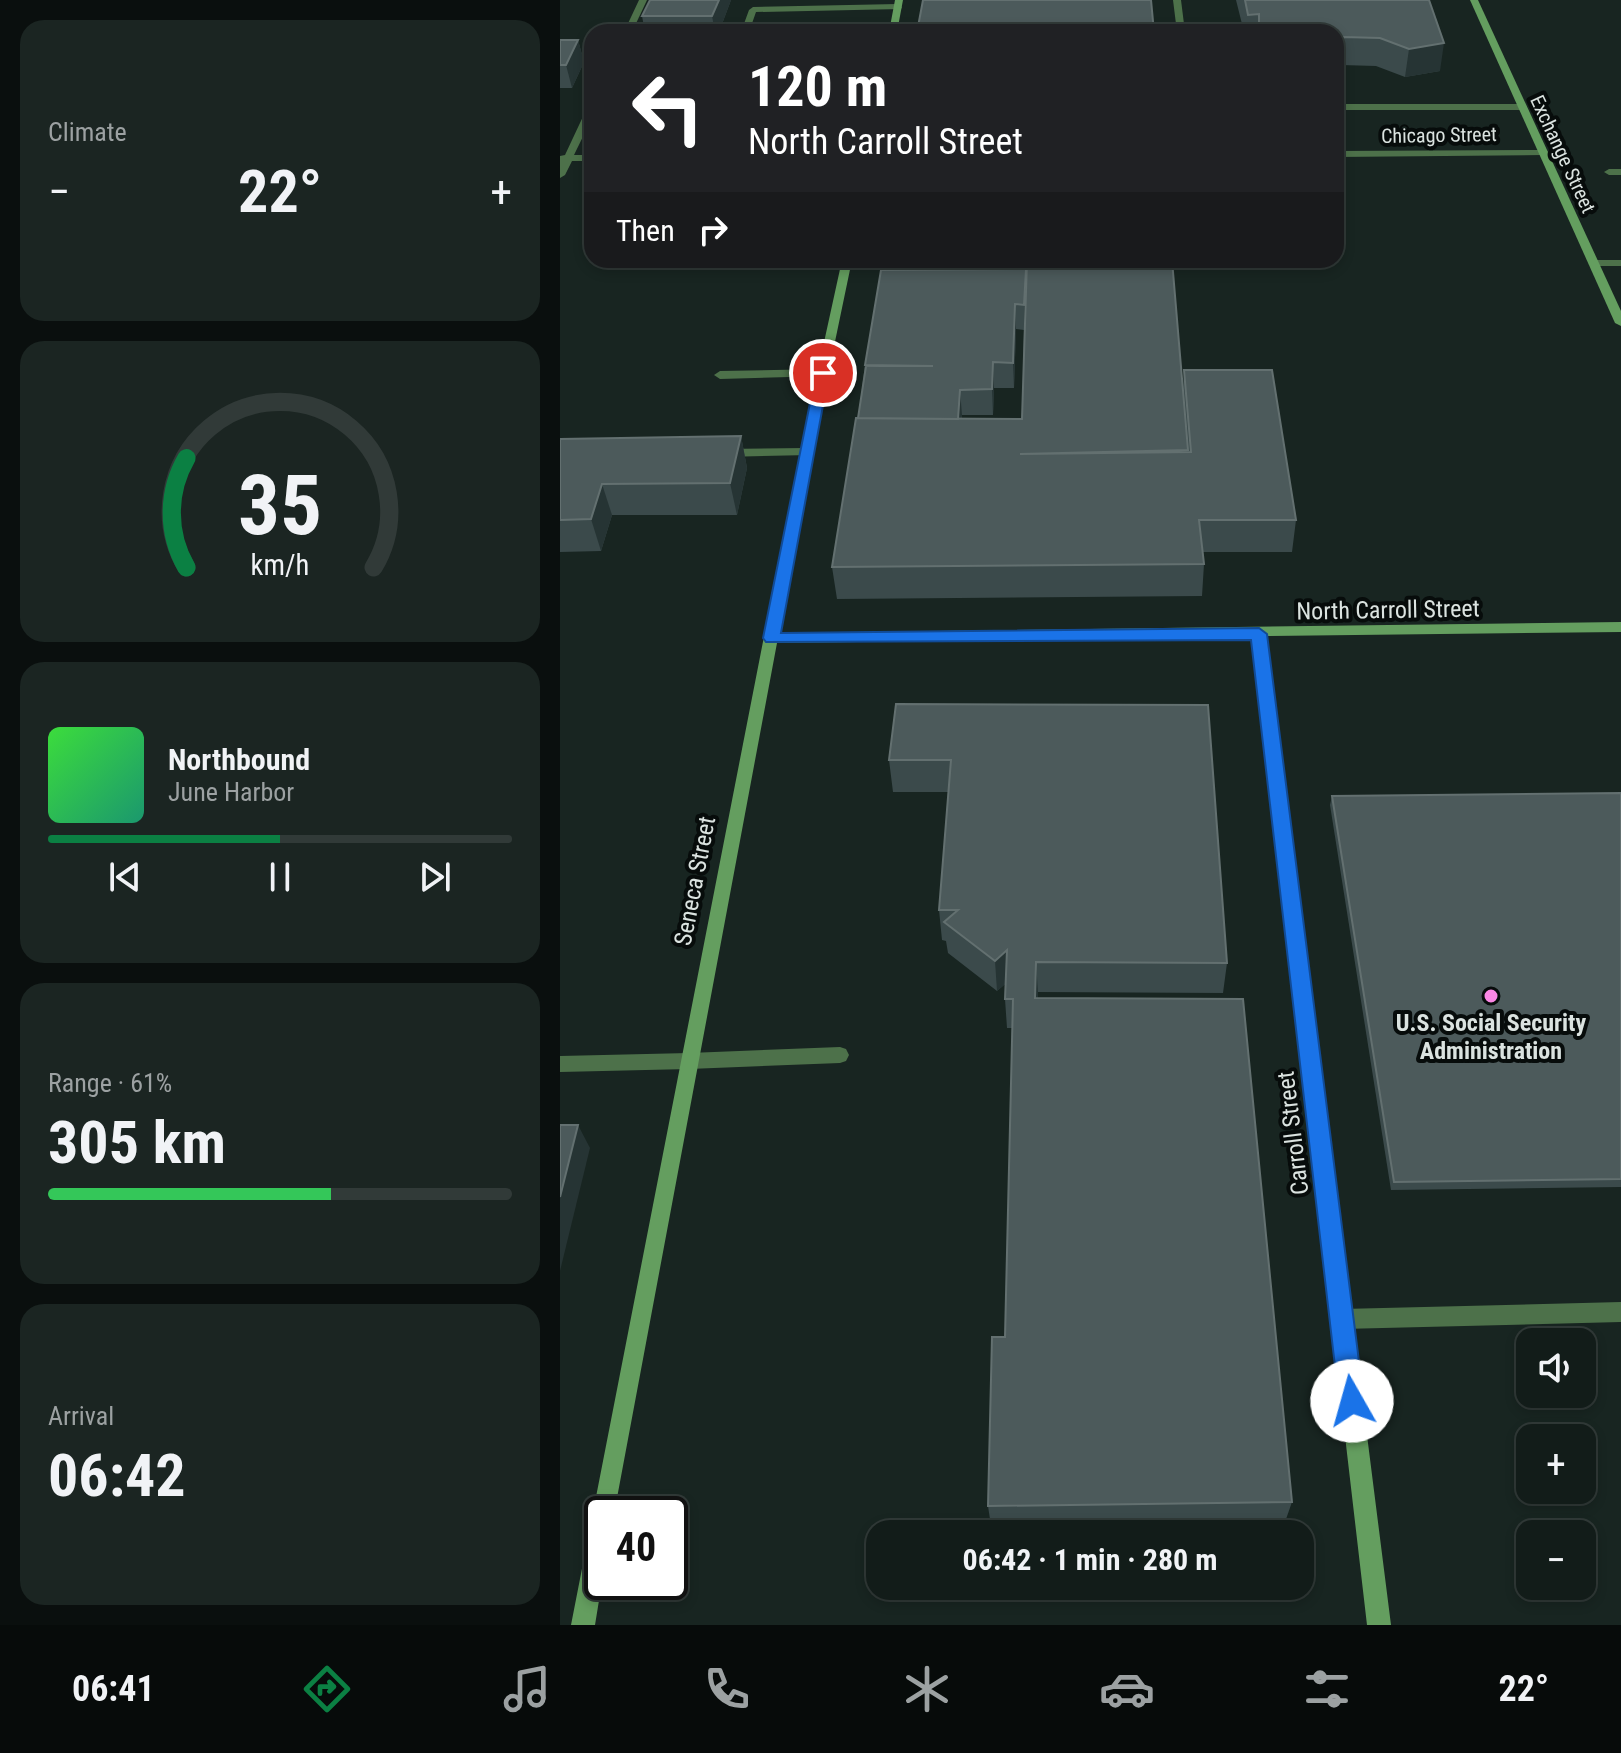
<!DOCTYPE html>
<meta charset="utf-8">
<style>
body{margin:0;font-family:"Roboto Condensed",sans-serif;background:#1b2522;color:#f1f3f6;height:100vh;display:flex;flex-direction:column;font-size:30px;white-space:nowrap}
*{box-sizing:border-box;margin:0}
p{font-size:26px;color:#9ca1a2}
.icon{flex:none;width:44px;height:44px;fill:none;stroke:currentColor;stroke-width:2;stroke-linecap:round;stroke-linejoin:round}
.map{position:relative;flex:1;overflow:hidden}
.sheet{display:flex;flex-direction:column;gap:20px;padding:20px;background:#0a0f0e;width:560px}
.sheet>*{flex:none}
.banner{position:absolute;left:24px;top:24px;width:760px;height:244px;border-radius:24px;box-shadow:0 4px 12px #0003,0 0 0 2px #313a38;background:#202124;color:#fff;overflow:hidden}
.buttons{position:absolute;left:956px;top:1328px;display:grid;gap:16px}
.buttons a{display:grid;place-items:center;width:80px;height:80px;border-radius:16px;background:#121c19;box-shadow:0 4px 12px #0003,0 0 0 2px #313a38;font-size:40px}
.speed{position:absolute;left:24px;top:1496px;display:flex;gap:16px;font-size:40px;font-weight:700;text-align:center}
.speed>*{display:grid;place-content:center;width:104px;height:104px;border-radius:50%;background:#121c19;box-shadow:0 4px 12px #0003,0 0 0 2px #313a38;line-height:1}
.speed .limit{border:4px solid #111;border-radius:12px;background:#fff;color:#111}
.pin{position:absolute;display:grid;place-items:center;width:68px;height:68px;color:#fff;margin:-34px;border:4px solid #fff;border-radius:50%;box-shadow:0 2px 8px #0007}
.me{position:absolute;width:88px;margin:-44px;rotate:353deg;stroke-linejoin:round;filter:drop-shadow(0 0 6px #0008)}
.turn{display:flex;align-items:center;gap:28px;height:168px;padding:0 32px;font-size:36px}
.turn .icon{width:104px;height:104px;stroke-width:2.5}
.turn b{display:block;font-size:56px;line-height:68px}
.then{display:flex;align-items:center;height:76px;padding:0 32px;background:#0003;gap:16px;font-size:30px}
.big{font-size:60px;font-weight:700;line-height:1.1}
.sheet .widget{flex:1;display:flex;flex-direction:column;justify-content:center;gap:12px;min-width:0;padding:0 28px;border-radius:24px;background:#1b2522}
.sheet .dial{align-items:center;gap:0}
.dial svg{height:208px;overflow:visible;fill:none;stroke:#313a38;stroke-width:7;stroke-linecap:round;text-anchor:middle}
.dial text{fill:#f1f3f6;stroke:none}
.song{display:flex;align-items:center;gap:24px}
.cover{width:96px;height:96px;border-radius:12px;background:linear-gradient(135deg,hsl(120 70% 55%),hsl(160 70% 35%))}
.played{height:8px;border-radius:4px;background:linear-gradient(90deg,#0b8043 50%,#313a38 50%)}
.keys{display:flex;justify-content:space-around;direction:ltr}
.heat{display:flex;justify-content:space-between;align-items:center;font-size:44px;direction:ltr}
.charge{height:12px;border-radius:6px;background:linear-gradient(90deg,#34c759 61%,#313a38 0)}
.trip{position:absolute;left:306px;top:1520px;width:448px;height:80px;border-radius:24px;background:#121c19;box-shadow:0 4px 12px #0003,0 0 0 2px #313a38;font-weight:700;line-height:80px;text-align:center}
.menu{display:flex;height:128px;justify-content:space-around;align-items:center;background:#070b0a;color:#9ca1a2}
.menu .icon{width:56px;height:56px}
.menu .active{color:#0b8043}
.menu b{font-size:36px;color:#f1f3f6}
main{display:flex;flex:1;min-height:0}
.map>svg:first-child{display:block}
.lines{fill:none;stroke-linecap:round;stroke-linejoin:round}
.lane{fill:#4d714a;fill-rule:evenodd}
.street{fill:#4d714a;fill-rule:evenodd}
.secondary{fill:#649e5f;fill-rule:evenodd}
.wall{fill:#3b4a4b;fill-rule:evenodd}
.shaded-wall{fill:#263434}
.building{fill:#4c5a5b;stroke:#637070;stroke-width:2}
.route{fill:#1a73e8;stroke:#114b97;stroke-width:2}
.poi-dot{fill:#fb87e5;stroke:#070c0b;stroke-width:3}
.labels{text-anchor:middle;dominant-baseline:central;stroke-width:8;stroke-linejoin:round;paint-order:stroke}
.far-street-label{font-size:20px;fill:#dbe3e0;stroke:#070c0b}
.street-label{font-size:24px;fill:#dbe3e0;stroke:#070c0b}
.poi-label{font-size:24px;font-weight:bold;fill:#dbe3e0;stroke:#070c0b}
</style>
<main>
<section class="sheet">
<div class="widget"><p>Climate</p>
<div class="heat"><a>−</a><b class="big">22°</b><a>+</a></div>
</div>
<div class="widget dial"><svg viewBox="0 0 100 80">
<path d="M14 69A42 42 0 1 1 86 69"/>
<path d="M14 69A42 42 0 0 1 14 27" stroke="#0b8043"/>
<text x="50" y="56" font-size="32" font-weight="700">35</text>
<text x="50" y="72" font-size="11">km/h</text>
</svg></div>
<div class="widget">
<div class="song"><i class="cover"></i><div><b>Northbound</b><p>June Harbor</p></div></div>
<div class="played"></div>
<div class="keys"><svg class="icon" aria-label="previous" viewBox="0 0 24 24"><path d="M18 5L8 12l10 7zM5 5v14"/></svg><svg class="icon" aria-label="pause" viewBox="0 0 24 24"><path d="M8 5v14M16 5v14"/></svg><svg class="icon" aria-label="next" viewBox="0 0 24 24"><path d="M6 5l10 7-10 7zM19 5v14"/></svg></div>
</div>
<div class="widget"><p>Range · 61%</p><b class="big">305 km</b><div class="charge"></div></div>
<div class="widget"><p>Arrival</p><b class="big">06:42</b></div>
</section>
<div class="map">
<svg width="1061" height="1625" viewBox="0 0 1061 1625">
<rect width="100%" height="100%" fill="#182521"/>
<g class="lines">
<!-- lane -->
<g class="lane">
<path d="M338,4L342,7L341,9L196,12L189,32H181L189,10L193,7Z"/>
<path d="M776,104H962L967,107L962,110H776Z"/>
<path d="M1061,169V175H1049L1044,172L1049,169Z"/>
<path d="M1061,260V266H1034L1029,263L1034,260Z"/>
<path d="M263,369L269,373L267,376L160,379L154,375L160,371Z"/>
<path d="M280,1047L286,1049L289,1055L286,1061L280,1063L129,1069L123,1067L120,1061L123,1055L129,1053Z"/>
<path d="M1061,1302V1322L782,1329L775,1326L772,1319L775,1312L782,1309Z"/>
</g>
<!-- street -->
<g class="street">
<path d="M79,0H87L72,32H64Z"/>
<path d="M613,0H621L625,32H617Z"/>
<path d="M32,105V118L14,155H32V161H12L5,175L0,178V156L5,155L27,108Z"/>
<path d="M986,150L988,152L983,155L776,157V151Z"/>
<path d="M246,448L250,449V455L163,457L157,453L163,449Z"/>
<path d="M129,1053L135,1055L138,1061L135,1067L129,1069L0,1072V1056Z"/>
</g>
<!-- secondary -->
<g class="secondary">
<path d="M335,0H343L337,32H329Z"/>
<path d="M910,0H918L1061,311V326L1055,323Z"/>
<path d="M282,260H292L252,452L219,633L1061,622V632L706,636L831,1625H807L692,637L217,643L54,1514H42V1582L35,1625H11L240,452Z"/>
</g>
</g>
<!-- wall -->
<g class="wall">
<path d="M171,0L159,32H85L82,16Z"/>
<path d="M676,0H869L880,71L845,77L816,66L781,65L776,73V32H684Z"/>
<path d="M0,40H18L24,62L12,88H0Z"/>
<path d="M466,269V285L623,390L624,370L736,520L732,552H643L644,564L642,596L277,599L272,567L298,418L305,365ZM456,329L464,330L462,419H402V415H433L434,388H454Z"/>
<path d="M181,436L187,468L177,515H52L41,551L0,552V439Z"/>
<path d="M336,704L667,963L663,993L478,992V998L732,1502L725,1522L431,1526L428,1506L445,1337L452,1028H447L445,999V984L437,991L388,953L386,941L382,940L379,910L388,792H333L329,760Z"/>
<path d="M1061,793V1187L831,1190L770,805L772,796Z"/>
</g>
<!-- shaded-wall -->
<g class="shaded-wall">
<path d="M159,0H171L159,32H155L152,16Z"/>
<path d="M784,37L781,65L776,73V51Z"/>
<path d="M18,40L24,62L12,88L6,65Z"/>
<path d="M884,43L880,71L845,77L849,49Z"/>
<path d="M466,269L467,293L464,330V305Z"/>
<path d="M455,304L456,329L454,388L453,363Z"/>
<path d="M433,362L434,388L433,415L432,389Z"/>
<path d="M400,390L402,415L399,450L397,425Z"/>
<path d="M181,436L187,468L177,515L170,483Z"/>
<path d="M42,484L52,515L41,551L31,519Z"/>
<path d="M447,950L449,981L437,991L435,961Z"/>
<path d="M476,962L478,992L477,1028L475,998Z"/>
<path d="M18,1125L30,1148L0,1271V1197Z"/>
</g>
<!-- building -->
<g class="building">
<path d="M90,0H159L152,16H82Z"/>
<path d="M363,0H591L594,32H357Z"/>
<path d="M685,0H869L884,43L849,49L820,38L784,37L776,51V32H699V14L688,15Z"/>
<path d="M0,40H18L6,65H0Z"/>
<path d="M467,260H612L628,450L460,454L631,452L624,370H712L736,520H639L644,564L272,567L296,418L462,419Z"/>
<path d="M466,269L464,305L455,304L453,363L433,362L432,389L400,390L398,419L298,418L306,366H373L305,365L321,270Z"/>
<path d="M181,436L170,483L42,484L31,519L0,520V439Z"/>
<path d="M336,704L648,705L667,963L476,962L475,998L683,999L732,1502L428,1506L432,1337H445L453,999H445L447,950L435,961L384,922L398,910H379L391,760H329Z"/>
<path d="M1061,793V1179L834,1182L772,796Z"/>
<path d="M0,1125H18L0,1197Z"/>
</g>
<!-- route -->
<path class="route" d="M263,369L269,373L221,633L699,628L707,634L804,1401L800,1410L792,1413L783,1410L779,1401L691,640L206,642L203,638L256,373Z"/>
<!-- markers -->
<circle class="poi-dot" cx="931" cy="996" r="8"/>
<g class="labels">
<!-- far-street labels -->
<g class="far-street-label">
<text transform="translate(879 135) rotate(-1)">Chicago Street</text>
<text transform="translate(1003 154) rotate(65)">Exchange Street</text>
</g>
<!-- street labels -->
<g class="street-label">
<text transform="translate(828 610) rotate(-1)">North Carroll Street</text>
<text transform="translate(135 881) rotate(-79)">Seneca Street</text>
<text transform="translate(733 1133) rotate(-97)">Carroll Street</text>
</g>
<!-- poi labels -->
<g class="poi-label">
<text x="931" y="1023">U.S. Social Security<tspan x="931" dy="28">Administration</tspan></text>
</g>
</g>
</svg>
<div class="buttons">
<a><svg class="icon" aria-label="sound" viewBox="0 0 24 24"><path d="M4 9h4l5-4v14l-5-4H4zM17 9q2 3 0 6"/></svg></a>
<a>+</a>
<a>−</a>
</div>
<div class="speed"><div class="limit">40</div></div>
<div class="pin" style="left:263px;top:373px;background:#d93025"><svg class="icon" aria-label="arrive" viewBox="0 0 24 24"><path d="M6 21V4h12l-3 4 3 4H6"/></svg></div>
<svg class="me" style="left:792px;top:1401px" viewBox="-20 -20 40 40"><circle r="19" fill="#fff"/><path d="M0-13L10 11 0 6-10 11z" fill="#1a73e8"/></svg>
<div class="trip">06:42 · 1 min · 280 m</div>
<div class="banner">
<div class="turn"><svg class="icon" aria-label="left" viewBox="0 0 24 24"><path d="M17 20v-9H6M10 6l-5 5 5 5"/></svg><div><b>120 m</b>North Carroll Street</div></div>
<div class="then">Then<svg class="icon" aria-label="right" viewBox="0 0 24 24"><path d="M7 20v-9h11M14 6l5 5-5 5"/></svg></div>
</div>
</div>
</main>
<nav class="menu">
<b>06:41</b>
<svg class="icon active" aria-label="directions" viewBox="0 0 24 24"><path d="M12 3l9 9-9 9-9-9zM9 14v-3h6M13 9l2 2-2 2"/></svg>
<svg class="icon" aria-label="music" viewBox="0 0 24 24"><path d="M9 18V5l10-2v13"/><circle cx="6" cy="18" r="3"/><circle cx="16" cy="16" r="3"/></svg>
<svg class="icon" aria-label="phone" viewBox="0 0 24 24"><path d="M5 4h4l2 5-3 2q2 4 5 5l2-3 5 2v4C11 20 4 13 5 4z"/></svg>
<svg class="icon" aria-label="climate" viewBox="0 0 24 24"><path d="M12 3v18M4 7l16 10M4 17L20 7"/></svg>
<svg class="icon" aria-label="car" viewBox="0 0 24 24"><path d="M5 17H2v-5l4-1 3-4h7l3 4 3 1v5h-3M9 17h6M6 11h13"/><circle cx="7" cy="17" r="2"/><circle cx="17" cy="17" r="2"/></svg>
<svg class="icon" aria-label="filters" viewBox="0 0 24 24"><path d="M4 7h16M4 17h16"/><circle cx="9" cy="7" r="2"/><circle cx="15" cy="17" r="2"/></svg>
<b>22°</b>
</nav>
